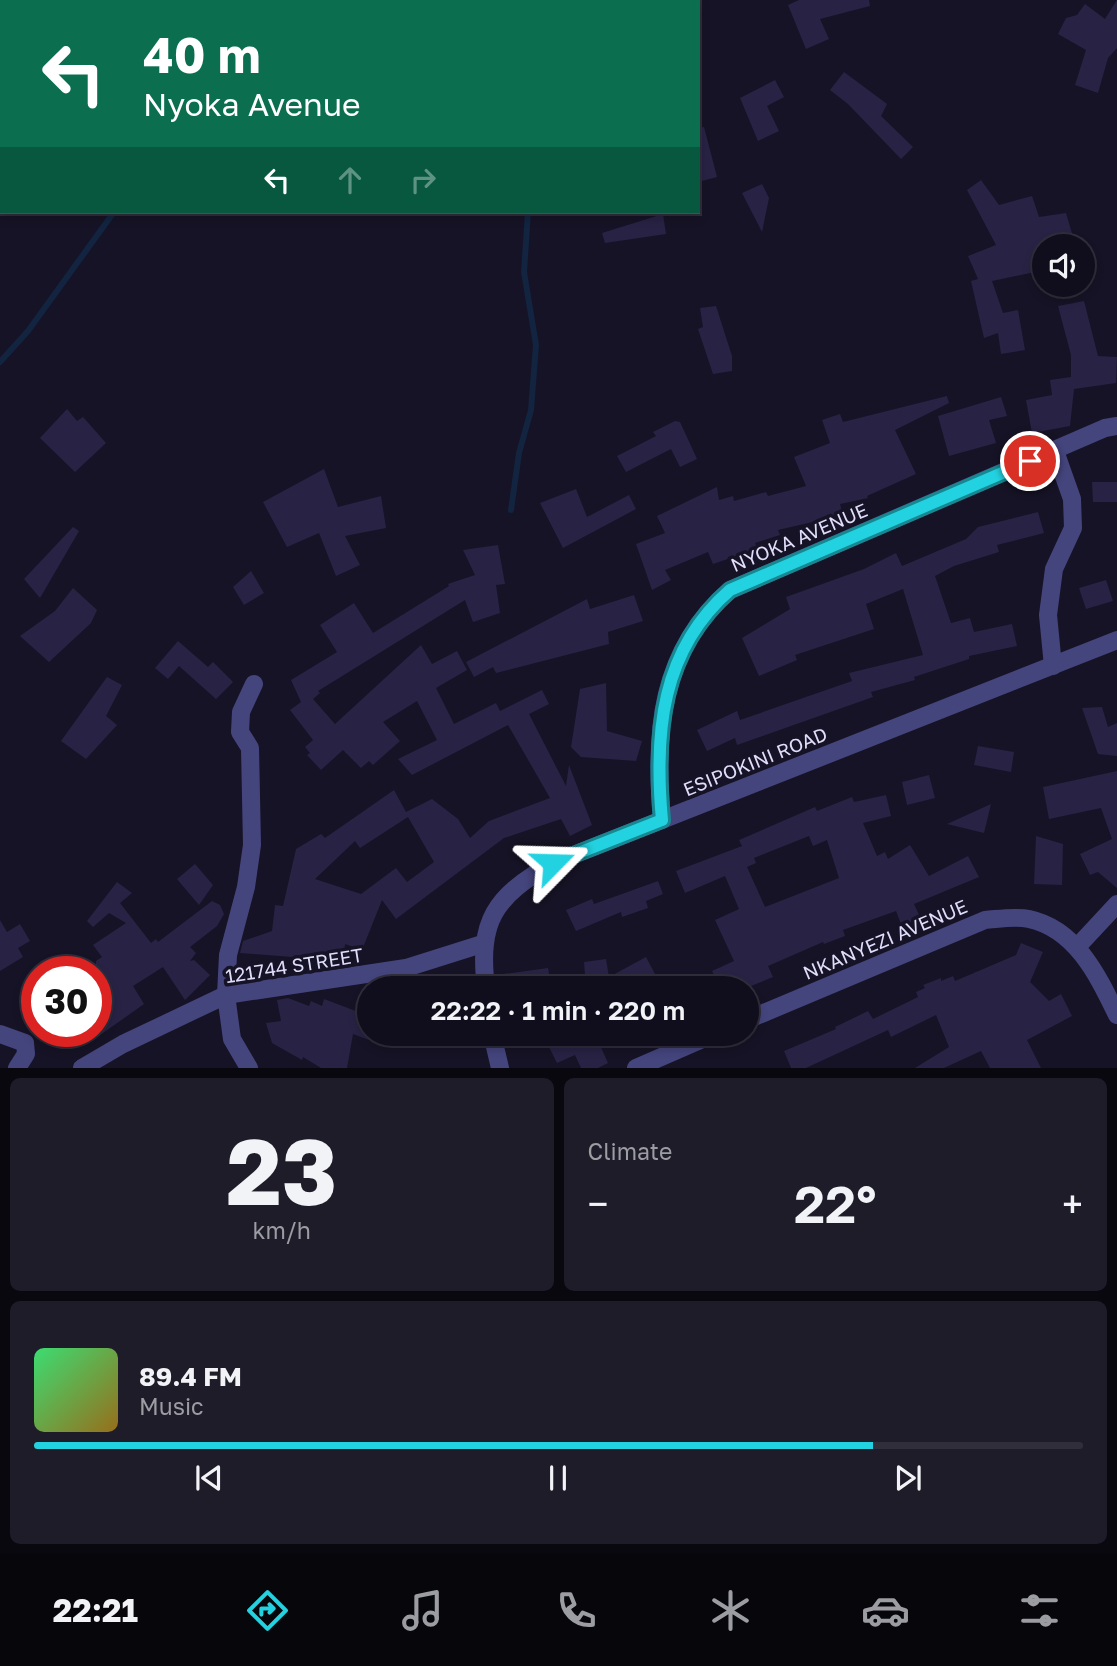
<!DOCTYPE html>
<meta charset="utf-8">
<style>
body{margin:0;font-family:"Golos Text",sans-serif;background:#1e1c29;color:#f1f3f6;height:100vh;display:flex;flex-direction:column;font-size:26px;white-space:nowrap}
*{box-sizing:border-box;margin:0}
p{font-size:23px;color:#9c9ca3}
.icon{flex:none;width:38px;height:38px;fill:none;stroke:currentColor;stroke-width:2;stroke-linecap:round;stroke-linejoin:round}
.map{position:relative;height:1068px;overflow:hidden}
.panel{display:flex;flex-direction:column;gap:10px;padding:10px;background:#09080f;flex:1}
.panel>*{flex:none}
.hud{position:absolute;left:0px;top:0px;width:700px;height:214px;box-shadow:0 4px 10px #0003,0 0 0 2px #302e3b;background:#0b6e4f;color:#fff;overflow:hidden}
.tools{position:absolute;left:1032px;top:234px;display:grid;gap:14px}
.tools a{display:grid;place-items:center;width:63px;height:63px;border-radius:50%;background:#100e1c;box-shadow:0 4px 10px #0003,0 0 0 2px #302e3b;font-size:35px}
.speed{position:absolute;left:21px;top:956px;display:flex;gap:14px;font-size:35px;font-weight:700;text-align:center}
.speed>*{display:grid;place-content:center;width:91px;height:91px;border-radius:50%;background:#100e1c;box-shadow:0 4px 10px #0003,0 0 0 2px #302e3b;line-height:1}
.speed .limit{border:10px solid #d22;background:#fff;color:#111}
.pin{position:absolute;display:grid;place-items:center;width:60px;height:60px;color:#fff;margin:-30px;border:4px solid #fff;border-radius:50%;box-shadow:0 2px 7px #0007}
.me{position:absolute;width:77px;margin:-38px;rotate:68deg;stroke-linejoin:round;filter:drop-shadow(0 0 5px #0008)}
.turn{display:flex;align-items:center;gap:24px;height:147px;padding:0 28px;font-size:32px}
.turn .icon{width:91px;height:91px;stroke-width:2.5}
.turn b{display:block;font-size:49px;line-height:60px}
.lanes{display:flex;align-items:center;height:66px;padding:0 28px;background:#0003;justify-content:center;gap:35px;direction:ltr}
.lanes .off{opacity:.35}
.big{font-size:52px;font-weight:600;line-height:1.1}
.panel .widget{flex:1;display:flex;flex-direction:column;justify-content:center;gap:10px;min-width:0;padding:0 24px;border-radius:10px;background:#1e1c29}
.panel .dial{align-items:center;gap:0}
.dial b{font-size:91px;line-height:1}
.song{display:flex;align-items:center;gap:21px}
.cover{width:84px;height:84px;border-radius:10px;background:linear-gradient(135deg,hsl(140 70% 55%),hsl(40 70% 35%))}
.played{height:7px;border-radius:4px;background:linear-gradient(90deg,#23d2e0 80%,#302e3b 80%)}
.keys{display:flex;justify-content:space-around;direction:ltr}
.heat{display:flex;justify-content:space-between;align-items:center;font-size:38px;direction:ltr}
.panel .tiles{flex:1;display:grid;gap:10px;grid-template-columns:1fr 1fr}
.widget:last-child{grid-column:span 2}
.trip{position:absolute;left:357px;top:976px;width:402px;height:70px;border-radius:35px;background:#100e1c;box-shadow:0 4px 10px #0003,0 0 0 2px #302e3b;font-weight:600;line-height:70px;text-align:center}
.menu{display:flex;height:112px;justify-content:space-around;align-items:center;background:#06060b;color:#9c9ca3}
.menu .icon{width:49px;height:49px}
.menu .selected{color:#23d2e0}
.menu b{font-size:32px;color:#f1f3f6}
.map>svg:first-child{display:block}
.lines{fill:none;stroke-linecap:round;stroke-linejoin:round}
.stream{stroke:#122440;stroke-width:6}
.river{stroke:#122440;stroke-width:38}
.building{fill:#282244;fill-rule:evenodd}
.minor{stroke:#45457e;stroke-width:18}
.route-casing{stroke:#178892;stroke-width:18}
.route{stroke:#23d2e0;stroke-width:12}
.labels{text-anchor:middle;dominant-baseline:central;stroke-width:7;stroke-linejoin:round;paint-order:stroke}
.street-label{font-size:19px;fill:#dfddfa;stroke:#161326}
</style>
<div class="map">
<svg width="1117" height="1068" viewBox="0 0 1117 1068">
<rect width="100%" height="100%" fill="#161326"/>
<g class="lines">
<!-- stream -->
<g class="stream">
<path d="M0,362L28,331L114,212"/>
<path d="M511,510L519,453L531,410L536,345L524,272L528,212"/>
</g>
<!-- river -->
<g class="river">
<path d="M57,0L59,2"/>
<path d="M530,0V2"/>
</g>
</g>
<!-- building -->
<g class="building">
<path d="M799,0H869L870,6L820,19L829,39L806,49L788,5Z"/>
<path d="M1117,0V48L1108,58L1098,93L1075,85L1086,50L1058,34L1066,18L1077,15L1085,4L1105,19Z"/>
<path d="M844,72L887,104L881,116L913,147L901,159L848,104L830,90Z"/>
<path d="M775,80L784,97L767,106L779,131L758,141L740,98Z"/>
<path d="M704,127L717,177L698,182V128Z"/>
<path d="M981,180L999,205L1032,196L1039,217L1066,213L1076,247H1039L1045,270L992,281L1003,313L1018,310L1025,350L1001,354L998,333L984,338L971,281L978,279L968,256L996,245L967,190Z"/>
<path d="M762,184L769,198L762,232L742,193Z"/>
<path d="M663,214L666,234L605,243L602,233Z"/>
<path d="M1084,301L1098,356L1117,357L1116,383L1074,389L1070,426L1032,433L1026,400L1052,395L1050,380L1071,377V355L1058,306Z"/>
<path d="M716,306L732,356V371L713,374L698,329L703,327L700,308Z"/>
<path d="M947,396L949,403L895,430L916,474L867,496L868,498L840,504L843,515L778,530L780,535L755,543L757,549L713,564L708,552L665,570L671,580L652,590L636,544L665,533L657,516L717,487L719,500L733,496L734,501L766,492L768,496L806,486L794,457L830,443L822,420L840,414L843,422Z"/>
<path d="M1001,397L1007,416L989,420L996,443L949,456L938,416Z"/>
<path d="M67,409L77,421L83,417L106,443L75,472L40,438Z"/>
<path d="M675,421L680,422L697,459L680,467L671,449L626,472L617,456L656,436L653,432Z"/>
<path d="M324,469L338,507L381,496L386,528L345,536L360,565L336,576L319,533L287,547L263,502Z"/>
<path d="M1092,482H1117V502H1093Z"/>
<path d="M576,489L587,517L629,495L636,509L563,548L540,503Z"/>
<path d="M1038,512L1044,533L997,545L999,552L954,566L935,576L951,623L970,618L974,632L1012,624L1017,646L969,656V659L914,677L915,680L871,692L873,697L737,745L735,738L707,751L697,730L737,711L740,720L852,681L849,673L923,655L903,589L866,604L874,629L795,655L797,660L759,676L742,638L790,609L786,597L864,569L896,553L902,566L966,539L978,527Z"/>
<path d="M73,527L79,531L40,598L24,579Z"/>
<path d="M498,545L505,584L496,585L500,613L473,622L465,600L318,691L320,693L313,699L335,724L421,645L432,664L457,651L467,670L436,688L454,724L496,703L500,711L542,690L549,704L529,714L566,786L569,765L592,825L570,836L561,819L504,838L396,919L382,900L362,950L345,944L344,961L240,953L243,941L272,931L275,905L283,906L296,849L321,834L325,838L394,790L406,812L432,799L458,819L470,838L489,821L550,798L508,725L412,775L398,759L437,740L417,701L383,722L400,741L373,765L369,761L361,768L343,750L321,770L307,755L310,753L305,747L313,740L290,710L301,702L291,680L337,652L320,625L354,603L373,633L449,586L448,584L475,575L463,550ZM408,817L434,862L407,882L396,868L361,894L315,879L355,841L360,848Z"/>
<path d="M251,571L264,593L244,605L233,587Z"/>
<path d="M1106,580L1113,601L1086,609L1079,588Z"/>
<path d="M73,588L97,610L91,623L49,662L20,636L55,611Z"/>
<path d="M634,595L643,621L608,632L609,644L496,673L493,667L474,677L466,662L587,599L590,609Z"/>
<path d="M178,641L208,667L213,662L233,682L216,699L179,666L168,679L155,668Z"/>
<path d="M107,677L122,685L106,716L117,725L86,759L61,741Z"/>
<path d="M606,683L607,731L642,741L636,761L581,757L571,747L580,689Z"/>
<path d="M1102,707L1108,727L1117,723V756L1098,754L1082,708Z"/>
<path d="M978,746L1014,752L1011,772L974,765Z"/>
<path d="M1117,771V888L1098,872L1090,875L1080,854L1112,839L1101,808L1049,819L1043,787Z"/>
<path d="M929,775L935,798L907,805L902,782Z"/>
<path d="M886,795L891,816L863,823L877,856L885,852L888,859L910,845L929,876L968,856L979,877L914,904L921,919L902,927L896,911L843,930L845,936L824,944L823,942L768,966L773,977L744,989H721L712,971L734,961L715,920L739,909L725,876L685,893L676,871L742,846L739,840L815,807L817,811L852,797L854,802ZM809,836L813,846L827,840L839,878L765,907L747,867L756,863L754,858Z"/>
<path d="M991,804L984,833L947,824Z"/>
<path d="M1036,836L1063,844L1062,885L1034,884Z"/>
<path d="M195,864L213,885L199,905L177,879Z"/>
<path d="M658,881L663,894L646,901L648,908L622,917L621,912L576,931L566,910L592,899L594,904Z"/>
<path d="M117,882L132,893L120,903L151,943L156,939L158,942L212,901L220,905L224,914L217,926L190,947L196,953L190,961L194,960L210,975L185,1000L163,967L133,986L144,1004L96,1038V961L102,957L93,945L126,923L109,913L93,927L87,921Z"/>
<path d="M0,920L7,932L20,924L30,941L18,948L23,957L0,971Z"/>
<path d="M1021,943L1043,952L1030,982L1049,1001L1061,994L1072,1016L1027,1040L1041,1068H990L981,1051L944,1068H915L949,1047L936,1015L891,1037L888,1030L806,1068H791L784,1051L836,1029L835,1027L868,1011L873,1019L918,997L916,992L925,988L923,985L941,978V981L953,976L955,981L1016,955Z"/>
<path d="M646,957L663,989H586L584,962L606,959L609,977Z"/>
<path d="M548,968L552,989H497L496,975Z"/>
<path d="M288,998L309,1006L311,1001L322,1006L324,999L369,1016V1040L353,1034L347,1068H321L303,1057L302,1060L272,1043L266,1023L281,1021L277,1000Z"/>
<path d="M566,1034H595L608,1063L598,1068H581L575,1055L557,1063L547,1043Z"/>
</g>
<g class="lines">
<!-- minor -->
<g class="minor">
<path d="M1053,666L1048,615L1054,569L1073,528L1072,499L1055,451"/>
<path d="M662,820C654,732 660,651 730,590L1105,428L1117,426"/>
<path d="M1078,946L1117,904"/>
<path d="M486,989C478,920 494,897 553,863L1117,640"/>
<path d="M747,1020L985,920C999,919 1016,916 1029,919C1076,929 1098,976 1117,1015"/>
<path d="M0,1034L25,1043L26,1054L17,1068"/>
<path d="M492,1034L500,1068"/>
<path d="M82,1068L123,1044L226,995L406,968L482,944"/>
<path d="M249,1068L232,1039L226,995L228,955L246,887L252,845L250,748L240,732L241,712L254,684"/>
<path d="M636,1068L714,1034"/>
</g>
</g>
<g class="lines">
<defs>
<path id="route" d="M553,863L662,820C654,733 661,650 730,590L1030,461"/>
</defs>
<!-- route casing -->
<use href="#route" class="route-casing"/>
<!-- route -->
<use href="#route" class="route"/>
</g>
<g class="labels">
<!-- street labels -->
<g class="street-label">
<text transform="translate(799 537) rotate(-23)">NYOKA AVENUE</text>
<text transform="translate(755 761) rotate(-22)">ESIPOKINI ROAD</text>
<text transform="translate(885 939) rotate(-23)">NKANYEZI AVENUE</text>
<text transform="translate(294 965) rotate(-9)">121744 STREET</text>
</g>
</g>
</svg>
<div class="tools">
<a><svg class="icon" aria-label="sound" viewBox="0 0 24 24"><path d="M4 9h4l5-4v14l-5-4H4zM17 9q2 3 0 6"/></svg></a>
</div>
<div class="speed"><div class="limit">30</div></div>
<div class="pin" style="left:1030px;top:461px;background:#d93025"><svg class="icon" aria-label="arrive" viewBox="0 0 24 24"><path d="M6 21V4h12l-3 4 3 4H6"/></svg></div>
<svg class="me" style="left:553px;top:863px" viewBox="-20 -20 40 40"><path d="M0-17L14 15 0 8-14 15z" fill="#23d2e0" stroke="#fff" stroke-width="4"/></svg>
<div class="trip">22:22 · 1 min · 220 m</div>
<div class="hud">
<div class="turn"><svg class="icon" aria-label="left" viewBox="0 0 24 24"><path d="M17 20v-9H6M10 6l-5 5 5 5"/></svg><div><b>40 m</b>Nyoka Avenue</div></div>
<div class="lanes"><svg class="icon" aria-label="left" viewBox="0 0 24 24"><path d="M17 20v-9H6M10 6l-5 5 5 5"/></svg><svg class="icon off" aria-label="ahead" viewBox="0 0 24 24"><path d="M12 20V5M6 11l6-6 6 6"/></svg><svg class="icon off" aria-label="right" viewBox="0 0 24 24"><path d="M7 20v-9h11M14 6l5 5-5 5"/></svg></div>
</div>
</div>
<section class="panel">
<div class="tiles">
<div class="widget dial"><b>23</b><p>km/h</p></div>
<div class="widget"><p>Climate</p>
<div class="heat"><a>−</a><b class="big">22°</b><a>+</a></div>
</div>
<div class="widget">
<div class="song"><i class="cover"></i><div><b>89.4 FM</b><p>Music</p></div></div>
<div class="played"></div>
<div class="keys"><svg class="icon" aria-label="previous" viewBox="0 0 24 24"><path d="M18 5L8 12l10 7zM5 5v14"/></svg><svg class="icon" aria-label="pause" viewBox="0 0 24 24"><path d="M8 5v14M16 5v14"/></svg><svg class="icon" aria-label="next" viewBox="0 0 24 24"><path d="M6 5l10 7-10 7zM19 5v14"/></svg></div>
</div>
</div>
</section>
<nav class="menu">
<b>22:21</b>
<svg class="icon selected" aria-label="directions" viewBox="0 0 24 24"><path d="M12 3l9 9-9 9-9-9zM9 14v-3h6M13 9l2 2-2 2"/></svg>
<svg class="icon" aria-label="music" viewBox="0 0 24 24"><path d="M9 18V5l10-2v13"/><circle cx="6" cy="18" r="3"/><circle cx="16" cy="16" r="3"/></svg>
<svg class="icon" aria-label="phone" viewBox="0 0 24 24"><path d="M5 4h4l2 5-3 2q2 4 5 5l2-3 5 2v4C11 20 4 13 5 4z"/></svg>
<svg class="icon" aria-label="climate" viewBox="0 0 24 24"><path d="M12 3v18M4 7l16 10M4 17L20 7"/></svg>
<svg class="icon" aria-label="car" viewBox="0 0 24 24"><path d="M5 17H2v-5l4-1 3-4h7l3 4 3 1v5h-3M9 17h6M6 11h13"/><circle cx="7" cy="17" r="2"/><circle cx="17" cy="17" r="2"/></svg>
<svg class="icon" aria-label="filters" viewBox="0 0 24 24"><path d="M4 7h16M4 17h16"/><circle cx="9" cy="7" r="2"/><circle cx="15" cy="17" r="2"/></svg>
</nav>
